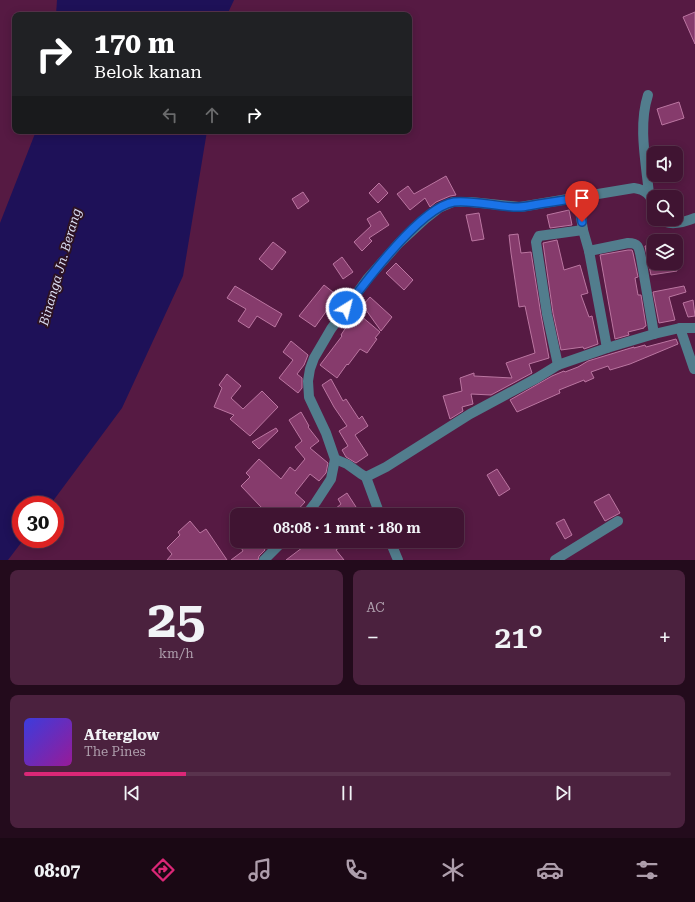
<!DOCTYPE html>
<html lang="id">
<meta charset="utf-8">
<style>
body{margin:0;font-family:"Roboto Serif",serif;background:#4b213e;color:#f1f3f6;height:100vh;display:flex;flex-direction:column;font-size:15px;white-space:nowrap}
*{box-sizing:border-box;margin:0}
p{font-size:13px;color:#ae9eac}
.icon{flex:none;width:22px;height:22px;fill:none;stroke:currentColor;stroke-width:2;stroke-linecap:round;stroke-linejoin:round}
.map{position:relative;height:560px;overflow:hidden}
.side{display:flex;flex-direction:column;gap:10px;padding:10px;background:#230b1c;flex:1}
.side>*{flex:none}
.top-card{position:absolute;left:12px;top:12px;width:400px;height:122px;border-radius:8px;box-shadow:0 2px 10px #0003,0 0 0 1px #59334d;background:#202124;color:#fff;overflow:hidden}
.controls{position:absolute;left:647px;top:146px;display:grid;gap:8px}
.controls a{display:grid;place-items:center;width:36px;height:36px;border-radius:8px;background:#401432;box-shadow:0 2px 10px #0003,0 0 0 1px #59334d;font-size:20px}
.speed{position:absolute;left:12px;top:496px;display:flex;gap:8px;font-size:20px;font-weight:700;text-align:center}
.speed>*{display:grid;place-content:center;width:52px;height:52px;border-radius:50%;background:#401432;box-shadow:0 2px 10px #0003,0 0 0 1px #59334d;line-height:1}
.speed .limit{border:6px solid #d22;background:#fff;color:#111}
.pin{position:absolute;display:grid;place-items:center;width:34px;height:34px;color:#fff;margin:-41px -17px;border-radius:50% 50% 50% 0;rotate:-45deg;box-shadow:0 0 4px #0007}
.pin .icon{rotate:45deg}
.me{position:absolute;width:44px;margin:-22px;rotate:36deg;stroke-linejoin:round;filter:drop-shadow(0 0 3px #0008)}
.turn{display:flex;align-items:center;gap:14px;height:84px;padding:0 16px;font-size:18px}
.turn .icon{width:52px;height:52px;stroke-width:2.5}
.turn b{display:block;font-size:28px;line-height:34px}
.lanes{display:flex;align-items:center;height:38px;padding:0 16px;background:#0003;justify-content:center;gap:20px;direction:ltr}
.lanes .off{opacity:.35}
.big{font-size:30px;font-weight:600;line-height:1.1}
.side .card{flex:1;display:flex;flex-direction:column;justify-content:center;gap:6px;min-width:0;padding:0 14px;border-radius:8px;background:#4b213e}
.side .dial{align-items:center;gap:0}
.dial b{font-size:52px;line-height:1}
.song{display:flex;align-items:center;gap:12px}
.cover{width:48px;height:48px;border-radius:6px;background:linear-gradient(135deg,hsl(240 70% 55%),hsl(300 70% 35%))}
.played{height:4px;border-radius:2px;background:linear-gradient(90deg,#db2777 25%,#59334d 25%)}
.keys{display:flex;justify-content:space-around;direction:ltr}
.heat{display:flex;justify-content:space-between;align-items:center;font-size:22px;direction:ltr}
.side .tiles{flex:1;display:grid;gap:10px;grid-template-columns:1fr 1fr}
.card:last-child{grid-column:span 2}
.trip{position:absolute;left:230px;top:508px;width:234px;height:40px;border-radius:8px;background:#401432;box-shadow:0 2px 10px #0003,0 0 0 1px #59334d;font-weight:600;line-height:40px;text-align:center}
.tabs{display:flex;height:64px;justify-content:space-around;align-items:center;background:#1a0814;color:#ae9eac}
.tabs .icon{width:28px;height:28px}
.tabs .selected{color:#db2777}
.tabs b{font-size:18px;color:#f1f3f6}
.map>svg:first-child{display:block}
.water{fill:#1e1158}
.building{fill:#863b6c;stroke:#bb76a1}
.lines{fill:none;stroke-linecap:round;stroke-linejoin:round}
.minor{stroke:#527d8d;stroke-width:10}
.route-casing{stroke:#114b97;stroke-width:10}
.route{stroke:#1a73e8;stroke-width:7}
.labels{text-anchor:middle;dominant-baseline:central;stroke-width:4;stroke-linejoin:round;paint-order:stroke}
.water-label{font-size:13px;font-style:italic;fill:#d9dbf0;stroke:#2c1223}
</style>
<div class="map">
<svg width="695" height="560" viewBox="0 0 695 560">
<rect width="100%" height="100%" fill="#561a43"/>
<!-- water -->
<g class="water">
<path d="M57,0H234L227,15H56Z"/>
<path d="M36,131H207L183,276L122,408L50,505H21V539H24L8,560H0V223Z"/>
</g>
<!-- building -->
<g class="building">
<path d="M695,12V44L683,17Z"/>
<path d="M679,102L684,118L662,125L657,109Z"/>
<path d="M446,176L456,195L450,196L436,202L430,207L425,198L410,210L397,194L408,186L414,194Z"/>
<path d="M379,183L388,193L378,203L369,193Z"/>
<path d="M303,192L309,201L298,209L292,199Z"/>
<path d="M569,210L572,225L550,228L547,215Z"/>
<path d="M380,211L389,225L369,238L372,241L362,251L354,242L371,226L367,219Z"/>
<path d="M479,213L484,239L472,241L466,215Z"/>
<path d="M518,234L521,253L531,252L541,315L549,358L529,364L532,373L491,395L471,394L473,404L462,407L463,411L450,419L443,396L462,391L460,378L474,373V376L512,378L506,363L535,353L525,306L519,307L511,253L509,235Z"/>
<path d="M557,240L564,270L580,265L588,293L581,295L589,317L592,316L598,344L584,349L583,347L561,350L553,313L543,243Z"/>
<path d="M273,242L286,252L272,270L259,259Z"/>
<path d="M654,245V263H676L677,271L651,275L645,246Z"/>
<path d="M628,250H632L633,253L638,277L635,278L638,295H641L646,326L644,327V328L628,332L629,335L615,339L600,255Z"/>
<path d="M342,257L353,272L343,279L333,264Z"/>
<path d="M396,263L413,280L404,290L386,273Z"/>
<path d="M324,285L343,300L335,310L330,306L315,327L299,316Z"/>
<path d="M235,286L282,314L275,327L257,316L249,328L238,321L246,309L227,298Z"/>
<path d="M684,286L686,292L669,297L675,320L659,323L653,292Z"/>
<path d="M370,297L392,317L381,331L366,310L367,309L363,305Z"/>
<path d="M693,300L695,316L688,317L683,303Z"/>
<path d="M361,316L380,332L375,338L377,339L367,353L360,349L348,365L347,364L337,378L320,365L342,336L341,335L350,321L355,324Z"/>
<path d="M676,339L678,344L630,364L610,370L608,366L591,372L594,378L585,382L584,380L559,390L560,393L517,412L510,400L552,376L564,371L565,372L578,367L588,361L634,347V348L645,345L646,347Z"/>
<path d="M291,341L308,355L304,365L297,374L302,378V388L298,393L279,378L293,360L283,352Z"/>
<path d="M227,374L241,386L231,398L243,409L262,391L278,407L250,436L230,419L234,415L214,407L222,388L219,385Z"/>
<path d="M331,379L343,401L346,399L359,419L362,416L368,426L355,435L368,455L356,463L346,457L342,450L348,446L339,431L347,426L334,407L322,385Z"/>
<path d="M301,412L309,426L308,427L319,441L310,448L328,463L326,473L319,481L310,474L295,493L305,502L293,515H255L262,508L241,486L250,477L246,473L259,459L281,479L290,467L295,471L305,459L295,447L302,441L289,420Z"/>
<path d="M276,428L278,431L259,449L252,442Z"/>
<path d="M497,469L510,489L499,496L487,475Z"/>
<path d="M347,493L356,507L344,515H328L341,504L338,499Z"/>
<path d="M609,494L620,513L605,521L594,502Z"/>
<path d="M564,519L572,535L565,539L556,523Z"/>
<path d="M190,521L200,533L206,529L227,560H167L172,554L167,548L180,535L178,532Z"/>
<path d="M243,541H260L265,550L259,556L258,560H231L243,551L239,544Z"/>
<path d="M311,541H348L336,550L344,560H286Z"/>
</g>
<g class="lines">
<!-- minor -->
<g class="minor">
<path d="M648,95C638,126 646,162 649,194"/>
<path d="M578,198L583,230L589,251L607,348"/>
<path d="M661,219C669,227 685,222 695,218"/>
<path d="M589,251L628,243C639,243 639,248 641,258L654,334"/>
<path d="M680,328L694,369"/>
<path d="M558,365L547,314L536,242L539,236L583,230"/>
<path d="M335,459L347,464L361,474L366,477L386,467L470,414L537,378L558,365L607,348L654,334L680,328H695"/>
<path d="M366,477L380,515"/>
<path d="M306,515L316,502L331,479L335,459L326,433L309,397L308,381L310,369L314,358L331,329L368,278L399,243L425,219L439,208L453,202H471L520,207L634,188C646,190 650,194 654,205"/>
<path d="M390,541L398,560"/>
<path d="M264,560L283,541"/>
<path d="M555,560L618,521"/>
</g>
</g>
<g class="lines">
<defs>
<path id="route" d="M346,308C366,281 421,207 454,202C475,200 497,207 518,207C525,207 532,205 539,204C552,202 565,200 578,198L582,222"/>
</defs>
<!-- route casing -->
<use href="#route" class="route-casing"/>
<!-- route -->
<use href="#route" class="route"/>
</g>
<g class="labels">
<!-- water labels -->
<g class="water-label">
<text transform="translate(60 267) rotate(-74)">Binanga Jn. Berang</text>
</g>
</g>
</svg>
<div class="controls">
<a><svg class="icon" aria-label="sound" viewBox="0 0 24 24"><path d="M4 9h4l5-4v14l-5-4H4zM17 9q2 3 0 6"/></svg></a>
<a><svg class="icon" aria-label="search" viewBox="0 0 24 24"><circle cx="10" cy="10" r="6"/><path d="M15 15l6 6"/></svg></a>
<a><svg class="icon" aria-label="layers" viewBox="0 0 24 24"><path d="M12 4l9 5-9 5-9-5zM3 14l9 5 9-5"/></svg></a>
</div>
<div class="speed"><div class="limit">30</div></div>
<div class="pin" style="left:582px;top:222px;background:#d93025"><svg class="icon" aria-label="arrive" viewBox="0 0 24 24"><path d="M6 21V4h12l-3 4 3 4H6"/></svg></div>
<svg class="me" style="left:346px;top:308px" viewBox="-20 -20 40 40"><circle r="17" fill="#1a73e8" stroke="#fff" stroke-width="3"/><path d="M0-11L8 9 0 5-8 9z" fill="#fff"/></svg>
<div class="trip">08:08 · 1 mnt · 180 m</div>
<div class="top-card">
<div class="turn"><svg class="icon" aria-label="right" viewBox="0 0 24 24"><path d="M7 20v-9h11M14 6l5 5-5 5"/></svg><div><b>170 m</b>Belok kanan</div></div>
<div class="lanes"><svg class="icon off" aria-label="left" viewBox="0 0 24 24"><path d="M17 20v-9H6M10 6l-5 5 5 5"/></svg><svg class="icon off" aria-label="ahead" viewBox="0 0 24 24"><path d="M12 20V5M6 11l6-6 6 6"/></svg><svg class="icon" aria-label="right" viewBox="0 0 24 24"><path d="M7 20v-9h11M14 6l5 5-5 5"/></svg></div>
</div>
</div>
<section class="side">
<div class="tiles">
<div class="card dial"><b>25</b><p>km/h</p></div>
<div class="card"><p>AC</p>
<div class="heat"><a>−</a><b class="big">21°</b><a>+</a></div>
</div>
<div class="card">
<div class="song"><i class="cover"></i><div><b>Afterglow</b><p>The Pines</p></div></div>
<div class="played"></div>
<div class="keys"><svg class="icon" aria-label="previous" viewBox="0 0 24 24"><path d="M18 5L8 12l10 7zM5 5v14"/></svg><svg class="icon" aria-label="pause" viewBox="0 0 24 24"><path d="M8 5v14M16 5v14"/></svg><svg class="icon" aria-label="next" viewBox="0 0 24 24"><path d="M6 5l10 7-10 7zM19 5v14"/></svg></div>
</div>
</div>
</section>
<nav class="tabs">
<b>08:07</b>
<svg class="icon selected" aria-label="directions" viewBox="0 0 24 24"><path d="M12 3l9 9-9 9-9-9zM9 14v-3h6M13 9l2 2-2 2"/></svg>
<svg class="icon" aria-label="music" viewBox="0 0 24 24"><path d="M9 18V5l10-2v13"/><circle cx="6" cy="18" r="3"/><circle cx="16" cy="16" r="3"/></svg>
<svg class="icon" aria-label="phone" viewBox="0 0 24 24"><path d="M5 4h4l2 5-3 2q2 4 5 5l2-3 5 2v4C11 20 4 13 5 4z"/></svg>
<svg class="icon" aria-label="climate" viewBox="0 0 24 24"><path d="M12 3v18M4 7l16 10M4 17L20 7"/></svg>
<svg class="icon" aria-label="car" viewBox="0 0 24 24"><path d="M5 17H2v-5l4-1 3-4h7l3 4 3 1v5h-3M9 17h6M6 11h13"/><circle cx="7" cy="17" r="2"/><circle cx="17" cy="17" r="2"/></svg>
<svg class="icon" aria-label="filters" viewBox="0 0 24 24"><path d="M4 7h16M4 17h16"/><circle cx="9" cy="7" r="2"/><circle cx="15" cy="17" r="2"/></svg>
</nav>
